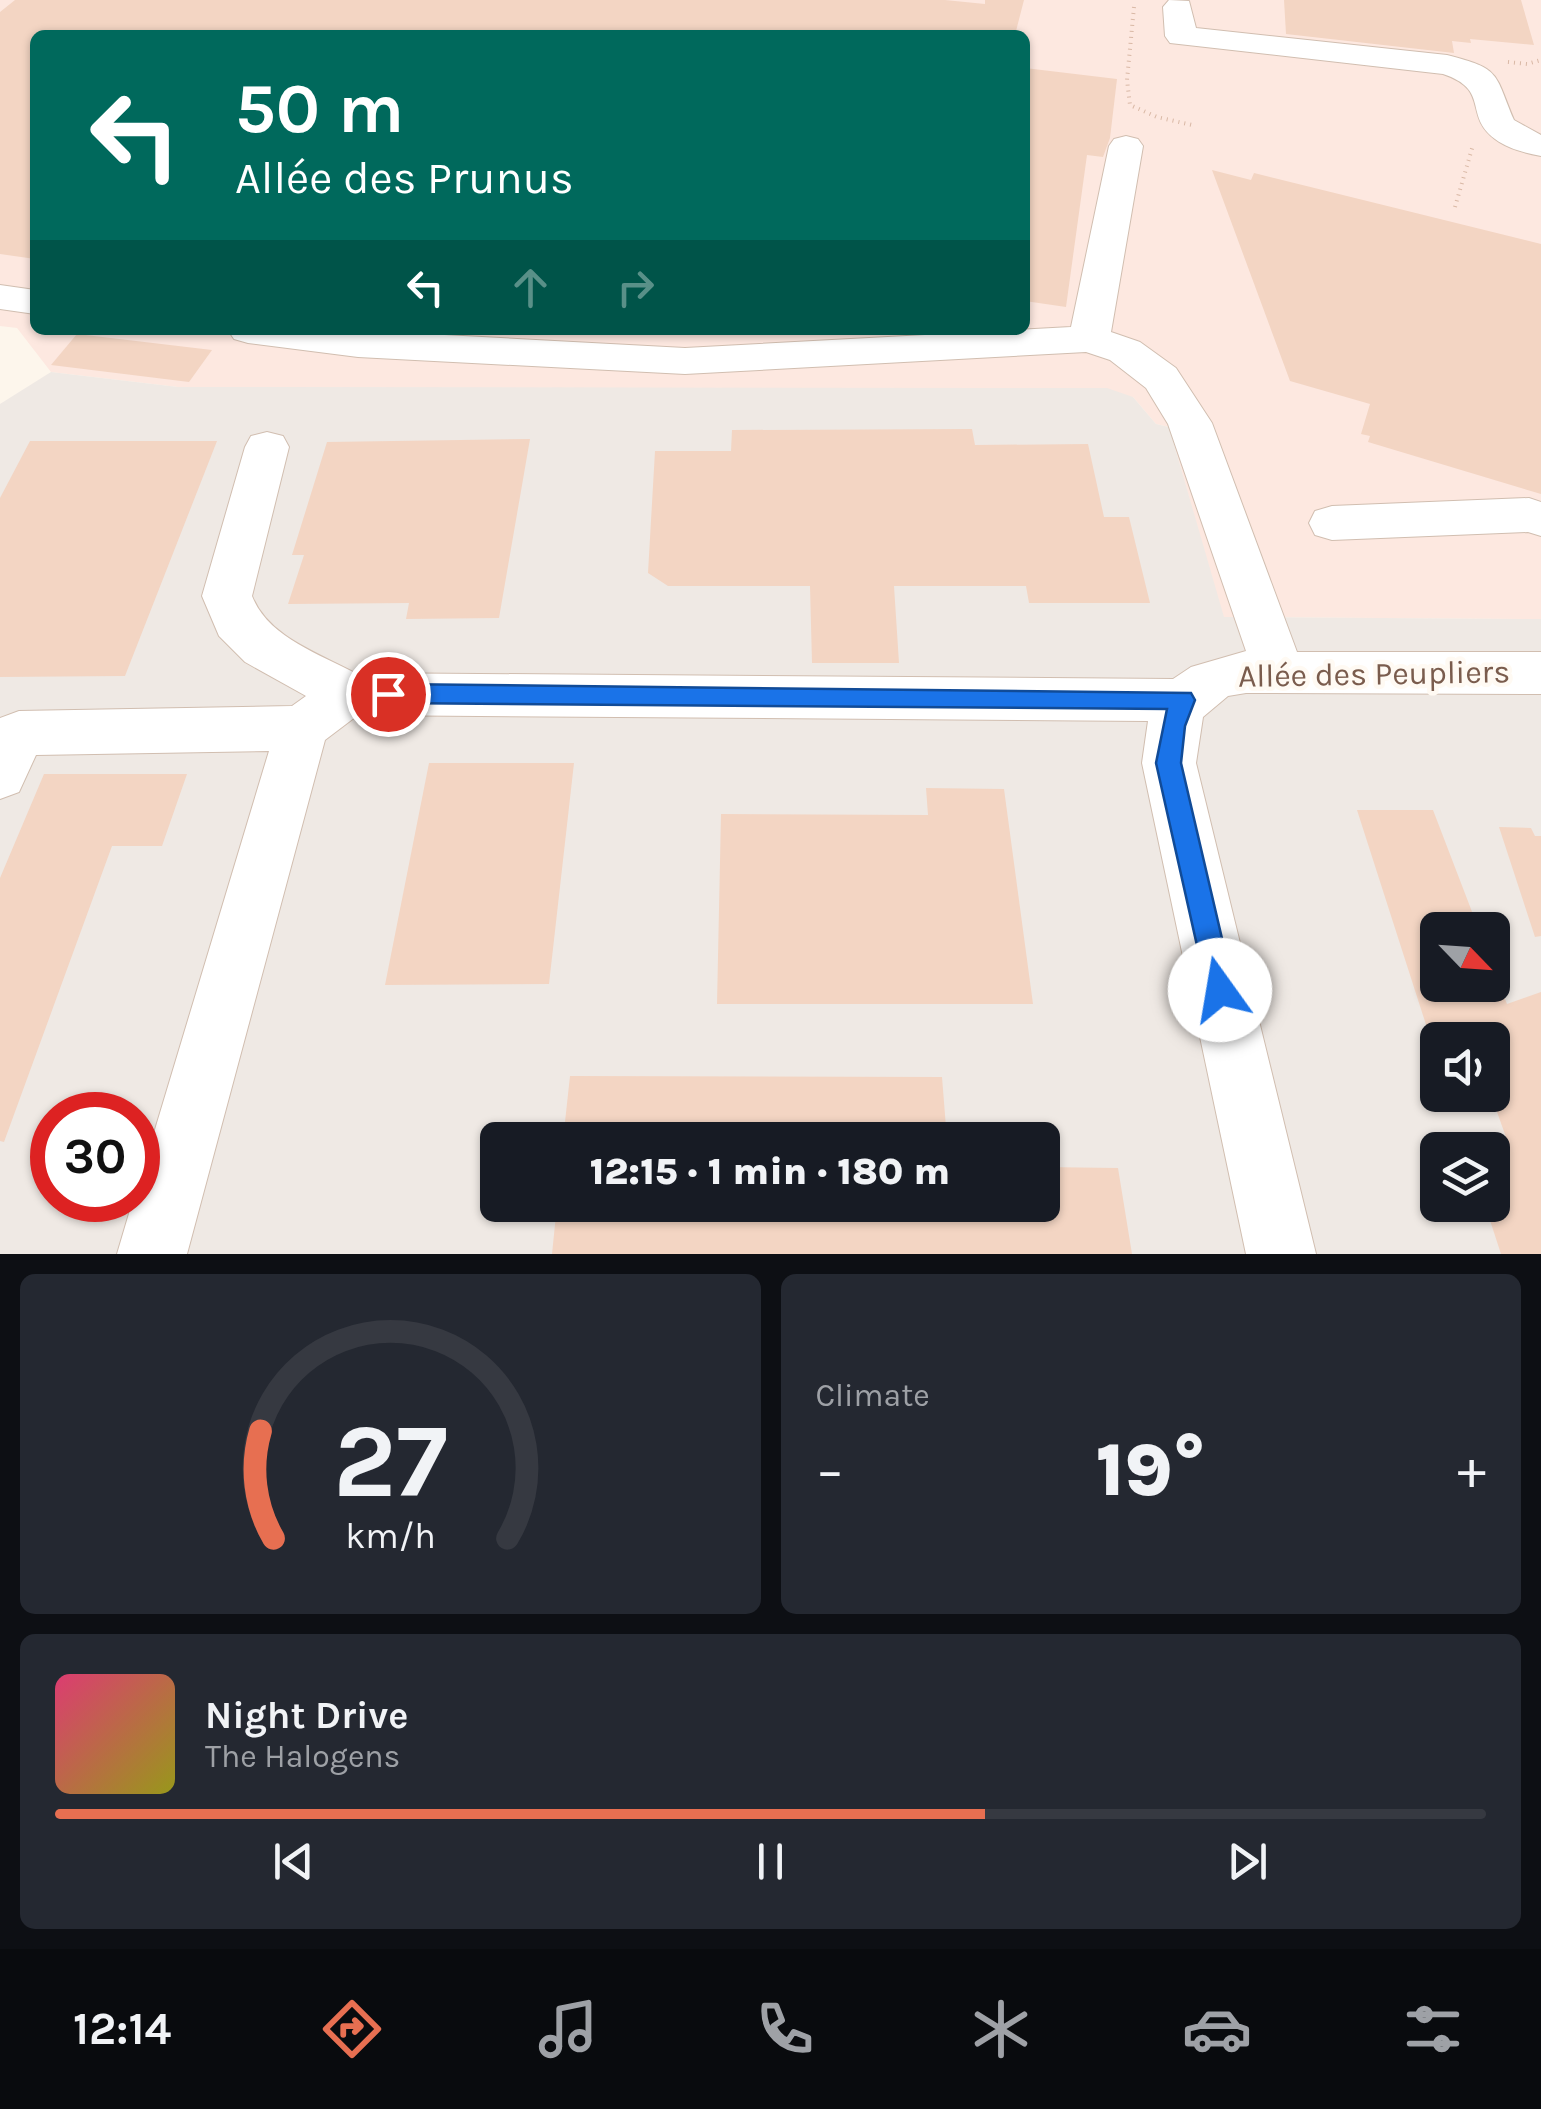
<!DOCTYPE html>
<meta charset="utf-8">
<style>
body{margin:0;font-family:Karla,sans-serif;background:#242831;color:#f1f3f6;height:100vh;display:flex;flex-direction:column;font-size:38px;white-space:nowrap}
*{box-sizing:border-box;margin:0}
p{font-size:32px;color:#9ea1a6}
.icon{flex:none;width:55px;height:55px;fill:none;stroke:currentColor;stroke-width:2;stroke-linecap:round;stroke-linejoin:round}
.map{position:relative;height:1254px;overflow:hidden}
.drawer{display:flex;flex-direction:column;gap:20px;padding:20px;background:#0d0f14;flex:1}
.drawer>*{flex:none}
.hud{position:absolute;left:30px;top:30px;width:1000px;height:305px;border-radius:15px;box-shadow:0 2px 8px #0004;background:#00695c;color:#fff;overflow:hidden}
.needle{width:65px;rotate:115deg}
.controls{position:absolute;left:1420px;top:912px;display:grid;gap:20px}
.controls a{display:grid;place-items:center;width:90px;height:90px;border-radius:15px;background:#171b24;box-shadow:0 2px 8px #0004;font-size:50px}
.speed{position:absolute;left:30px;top:1092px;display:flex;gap:20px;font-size:50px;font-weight:700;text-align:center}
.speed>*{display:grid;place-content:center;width:130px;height:130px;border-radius:50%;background:#171b24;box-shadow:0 2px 8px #0004;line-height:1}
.speed .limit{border:15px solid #d22;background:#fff;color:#111}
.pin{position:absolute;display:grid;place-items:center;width:85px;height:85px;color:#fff;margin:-42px;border:5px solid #fff;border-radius:50%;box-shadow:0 2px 10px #0007}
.me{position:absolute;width:110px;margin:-55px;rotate:347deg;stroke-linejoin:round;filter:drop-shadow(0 0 8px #0008)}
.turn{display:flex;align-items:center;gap:35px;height:210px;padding:0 40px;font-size:45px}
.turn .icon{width:130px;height:130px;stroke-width:2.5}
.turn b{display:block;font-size:70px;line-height:85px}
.lanes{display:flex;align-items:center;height:95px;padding:0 40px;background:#0003;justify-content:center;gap:50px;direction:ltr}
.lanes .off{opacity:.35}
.big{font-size:75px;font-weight:800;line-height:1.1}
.drawer .card{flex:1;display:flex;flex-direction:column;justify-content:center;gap:15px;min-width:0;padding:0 35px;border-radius:15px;background:#242831}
.drawer .dial{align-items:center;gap:0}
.dial svg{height:260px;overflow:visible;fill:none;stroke:#363941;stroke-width:7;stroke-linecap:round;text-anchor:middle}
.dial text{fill:#f1f3f6;stroke:none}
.song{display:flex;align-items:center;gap:30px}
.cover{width:120px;height:120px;border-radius:15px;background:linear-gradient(135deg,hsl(340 70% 55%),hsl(60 70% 35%))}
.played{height:10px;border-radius:5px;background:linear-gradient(90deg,#e76f51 65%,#363941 65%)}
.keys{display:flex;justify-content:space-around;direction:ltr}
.heat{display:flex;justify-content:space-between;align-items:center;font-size:55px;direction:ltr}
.drawer .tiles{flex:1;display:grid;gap:20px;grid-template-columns:1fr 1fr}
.card:last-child{grid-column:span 2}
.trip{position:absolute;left:480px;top:1122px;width:580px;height:100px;border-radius:15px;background:#171b24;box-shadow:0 2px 8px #0004;font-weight:800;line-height:100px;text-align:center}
.tabs{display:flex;height:160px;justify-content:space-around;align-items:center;background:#090b0e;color:#9ea1a6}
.tabs .icon{width:70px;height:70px}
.tabs .on{color:#e76f51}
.tabs b{font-size:45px;color:#f1f3f6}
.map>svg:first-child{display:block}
.commercial{fill:#fde8e0;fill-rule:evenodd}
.industrial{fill:#efe9e4;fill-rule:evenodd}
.building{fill:#f3d5c3}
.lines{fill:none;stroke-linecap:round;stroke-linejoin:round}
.minor-casing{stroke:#d1beb0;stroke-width:2}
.path{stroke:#d9b8a5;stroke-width:4;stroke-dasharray:1 5;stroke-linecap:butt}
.minor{fill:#fff;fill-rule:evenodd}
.route{fill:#1a73e8;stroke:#114b97;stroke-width:2.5}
.labels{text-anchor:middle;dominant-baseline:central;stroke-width:9;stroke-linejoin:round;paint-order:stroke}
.street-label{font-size:32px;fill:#7a5c4d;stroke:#fffaf3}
</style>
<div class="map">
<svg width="1541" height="1254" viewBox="0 0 1541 1254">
<rect width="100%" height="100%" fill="#fdf6ec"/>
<!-- commercial -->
<path class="commercial" d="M0,0H1541V619L1223,617L1169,427L1156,424L1133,397L178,387L51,372L17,328L0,326ZM35,35H1025V330H35Z"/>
<!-- industrial -->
<path class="industrial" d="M51,372L178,387L1107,388L1133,397L1156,424L1169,427L1224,617L1541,619V1254H0V404ZM1438,930H1492V985H1438ZM1438,1040H1492V1095H1438ZM52,1115H138V1200H52ZM498,1140H1042V1205H498ZM1438,1150H1492V1205H1438Z"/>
<!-- building -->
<g class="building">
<path d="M15,0H945L985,4V0H1024L1015,35H35V259L0,254V12Z"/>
<path d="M1284,0H1521L1534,45L1470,39L1471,43L1452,41L1454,53L1286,34Z"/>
<path d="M1025,68L1117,79L1110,138L1103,157L1087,155L1066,307L1025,301Z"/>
<path d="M1212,170L1251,180L1254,173L1541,244V494L1368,442L1370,436L1361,434L1370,404L1290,381Z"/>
<path d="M77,334L212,350L189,382L51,365Z"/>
<path d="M972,429L975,445L1088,444L1104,517H1129L1150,603H1029L1026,586H894L899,663H812L810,586H668L648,573L655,451H731L732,430Z"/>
<path d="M530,439L499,618L406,619L409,603L288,604L304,555H292L327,442Z"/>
<path d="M30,441H217L125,676L0,677V498Z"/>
<path d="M429,763H574L549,984L385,985Z"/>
<path d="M44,774H187L162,846H112L4,1142L0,1141V878Z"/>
<path d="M926,788L1004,789L1033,1004H717L721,814L928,815Z"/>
<path d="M1357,810H1433L1479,930H1438V985H1492V966L1507,1004L1541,992V1254H1501L1485,1205H1492V1150H1467L1463,1140H1507L1491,1095L1492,1040H1471L1469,1034H1429Z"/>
<path d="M1499,827L1531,828L1535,836H1541V936L1535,937Z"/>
<path d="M570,1076L942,1077L947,1140H563Z"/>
<path d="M1042,1167L1118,1168L1132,1254H552L557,1205H1042Z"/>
</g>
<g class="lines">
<defs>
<g id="minor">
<path d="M1169,0L1189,1L1196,28L1447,55C1502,69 1494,73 1514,120L1541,135V156C1526,153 1508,149 1495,139C1463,115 1491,90 1443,74L1170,43L1165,36L1163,7Z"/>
<path d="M1126,136L1138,139L1143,146L1111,332L1140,342L1176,368L1212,423L1297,652H1541V694L1246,693L1228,696L1203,717L1196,763L1316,1254H1246L1142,763L1148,721L358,715L325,740L187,1254H117L133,1200H138V1186L269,751L36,755L19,792L0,799V718L19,711L292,706L306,696L245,662L219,636L202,596L245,447L251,436L267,432L283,436L289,447L252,596C268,637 318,653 355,673L1173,679L1191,667L1246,651L1168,424L1146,388L1110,360L1086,352L685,374L358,357L248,343L234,339L228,330H351L685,348L1071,327L1109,146L1114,139Z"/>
<path d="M0,285L35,290V314L0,309Z"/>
<path d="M1529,498L1541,502V536L1528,532L1332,540L1315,535L1309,523L1315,511L1332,506Z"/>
</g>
</defs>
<!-- minor casing -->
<use href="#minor" class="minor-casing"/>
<!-- path -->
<g class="path">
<path d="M1134,7L1127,80L1130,105L1157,117L1192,125"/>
<path d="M1508,62L1527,64L1541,60"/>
<path d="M1455,207L1473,145"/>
</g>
<!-- minor -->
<use href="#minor" class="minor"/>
</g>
<!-- route -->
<path class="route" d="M388,684L1191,693L1195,700L1185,726L1181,763L1234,990L1230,999L1220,1003L1211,999L1207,990L1156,763L1167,709L388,703L379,701L376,694L379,687Z"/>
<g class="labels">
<!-- street labels -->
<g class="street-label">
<text transform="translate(1374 674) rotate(-1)">Allée des Peupliers</text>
</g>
</g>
</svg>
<div class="controls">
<a><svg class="needle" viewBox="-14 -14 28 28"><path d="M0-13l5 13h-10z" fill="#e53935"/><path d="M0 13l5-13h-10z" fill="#9ea1a6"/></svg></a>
<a><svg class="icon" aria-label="sound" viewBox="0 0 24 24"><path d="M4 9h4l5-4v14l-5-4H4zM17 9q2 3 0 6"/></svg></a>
<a><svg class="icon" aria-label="layers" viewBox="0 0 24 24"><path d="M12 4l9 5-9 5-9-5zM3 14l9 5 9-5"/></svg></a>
</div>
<div class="speed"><div class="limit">30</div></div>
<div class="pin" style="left:388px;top:694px;background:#d93025"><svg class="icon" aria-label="arrive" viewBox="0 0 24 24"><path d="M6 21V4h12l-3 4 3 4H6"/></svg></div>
<svg class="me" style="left:1220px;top:990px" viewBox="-20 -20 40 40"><circle r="19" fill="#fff"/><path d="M0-13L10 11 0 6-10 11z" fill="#1a73e8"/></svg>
<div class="trip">12:15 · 1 min · 180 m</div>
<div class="hud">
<div class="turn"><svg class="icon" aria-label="left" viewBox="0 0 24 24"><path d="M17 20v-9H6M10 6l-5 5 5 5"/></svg><div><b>50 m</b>Allée des Prunus</div></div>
<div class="lanes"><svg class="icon" aria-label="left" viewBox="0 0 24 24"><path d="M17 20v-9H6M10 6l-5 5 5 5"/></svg><svg class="icon off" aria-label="ahead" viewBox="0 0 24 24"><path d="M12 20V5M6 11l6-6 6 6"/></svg><svg class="icon off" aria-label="right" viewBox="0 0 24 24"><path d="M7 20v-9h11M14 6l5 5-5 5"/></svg></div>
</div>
</div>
<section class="drawer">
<div class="tiles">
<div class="card dial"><svg viewBox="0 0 100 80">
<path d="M14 69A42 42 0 1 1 86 69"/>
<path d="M14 69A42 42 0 0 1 10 36" stroke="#e76f51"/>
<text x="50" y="56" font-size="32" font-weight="700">27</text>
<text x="50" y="72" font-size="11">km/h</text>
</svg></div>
<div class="card"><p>Climate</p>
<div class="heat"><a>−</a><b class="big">19°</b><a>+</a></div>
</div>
<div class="card">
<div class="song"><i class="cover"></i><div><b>Night Drive</b><p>The Halogens</p></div></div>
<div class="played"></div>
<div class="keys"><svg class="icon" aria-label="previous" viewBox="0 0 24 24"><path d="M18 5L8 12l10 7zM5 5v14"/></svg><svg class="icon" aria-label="pause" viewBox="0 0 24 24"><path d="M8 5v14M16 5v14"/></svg><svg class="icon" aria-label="next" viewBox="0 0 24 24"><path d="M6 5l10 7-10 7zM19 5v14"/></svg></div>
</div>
</div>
</section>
<nav class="tabs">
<b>12:14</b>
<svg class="icon on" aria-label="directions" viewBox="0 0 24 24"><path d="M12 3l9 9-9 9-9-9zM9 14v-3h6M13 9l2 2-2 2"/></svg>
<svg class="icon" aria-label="music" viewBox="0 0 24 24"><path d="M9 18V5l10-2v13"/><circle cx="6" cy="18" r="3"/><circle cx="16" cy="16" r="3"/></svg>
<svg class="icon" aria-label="phone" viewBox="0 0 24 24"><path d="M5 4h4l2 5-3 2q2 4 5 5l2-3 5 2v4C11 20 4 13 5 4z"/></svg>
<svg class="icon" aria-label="climate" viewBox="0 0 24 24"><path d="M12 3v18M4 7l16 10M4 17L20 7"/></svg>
<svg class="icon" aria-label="car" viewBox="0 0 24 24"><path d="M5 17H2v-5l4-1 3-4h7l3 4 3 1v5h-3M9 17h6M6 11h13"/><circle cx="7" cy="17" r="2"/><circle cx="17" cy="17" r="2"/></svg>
<svg class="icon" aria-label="filters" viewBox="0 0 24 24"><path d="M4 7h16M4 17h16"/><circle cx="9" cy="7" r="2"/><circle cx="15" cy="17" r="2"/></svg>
</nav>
